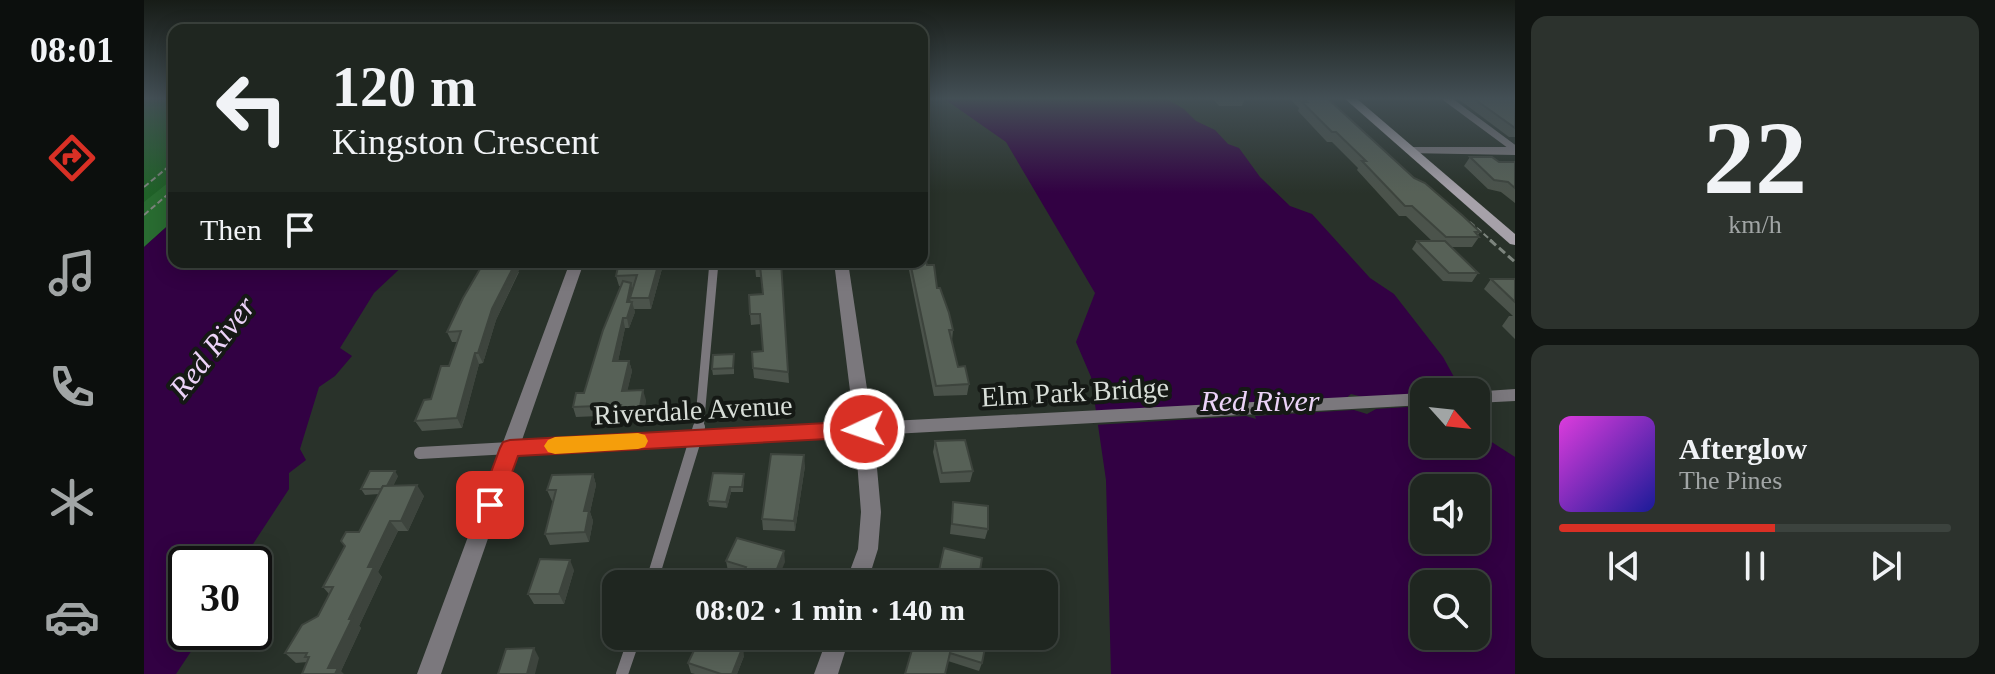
<!DOCTYPE html>
<meta charset="utf-8">
<style>
body{margin:0;font-family:Georgia,serif;background:#2c322d;color:#f1f3f6;height:100vh;display:flex;flex-direction:column;font-size:30px;white-space:nowrap}
*{box-sizing:border-box;margin:0}
p{font-size:26px;color:#a1a5a5}
.icon{flex:none;width:44px;height:44px;fill:none;stroke:currentColor;stroke-width:2;stroke-linecap:round;stroke-linejoin:round}
.map{position:relative;flex:1;overflow:hidden}
.details{display:flex;flex-direction:column;gap:16px;padding:16px;background:#111512;width:480px}
.details>*{flex:none}
.guide{position:absolute;left:24px;top:24px;width:760px;height:244px;border-radius:16px;box-shadow:0 4px 20px #0003,0 0 0 2px #3c433e;background:#1f2620;color:#f1f3f6;overflow:hidden}
.needle{width:52px;rotate:117deg}
.fabs{position:absolute;left:1266px;top:378px;display:grid;gap:16px}
.fabs a{display:grid;place-items:center;width:80px;height:80px;border-radius:16px;background:#1f2620;box-shadow:0 4px 20px #0003,0 0 0 2px #3c433e;font-size:40px}
.speed{position:absolute;left:24px;top:546px;display:flex;gap:16px;font-size:40px;font-weight:700;text-align:center}
.speed>*{display:grid;place-content:center;width:104px;height:104px;border-radius:50%;background:#1f2620;box-shadow:0 4px 20px #0003,0 0 0 2px #3c433e;line-height:1}
.speed .limit{border:4px solid #111;border-radius:12px;background:#fff;color:#111}
.pin{position:absolute;display:grid;place-items:center;width:68px;height:68px;color:#fff;margin:-34px;border-radius:16px;box-shadow:0 4px 12px #0006}
.me{position:absolute;width:88px;margin:-44px;rotate:267deg;stroke-linejoin:round;filter:drop-shadow(0 0 6px #0008)}
.turn{display:flex;align-items:center;gap:28px;height:168px;padding:0 32px;font-size:36px}
.turn .icon{width:104px;height:104px;stroke-width:2.5}
.turn b{display:block;font-size:56px;line-height:68px}
.then{display:flex;align-items:center;height:76px;padding:0 32px;background:#0003;gap:16px;font-size:30px}
.details .tile{flex:1;display:flex;flex-direction:column;justify-content:center;gap:12px;min-width:0;padding:0 28px;border-radius:16px;background:#2c322d}
.details .dial{align-items:center;gap:0}
.dial b{font-size:104px;line-height:1}
.song{display:flex;align-items:center;gap:24px}
.cover{width:96px;height:96px;border-radius:12px;background:linear-gradient(135deg,hsl(300 70% 55%),hsl(240 70% 35%))}
.played{height:8px;border-radius:4px;background:linear-gradient(90deg,#d93025 55%,#3c433e 55%)}
.keys{display:flex;justify-content:space-around;direction:ltr}
.trip{position:absolute;left:458px;top:570px;width:456px;height:80px;border-radius:16px;background:#1f2620;box-shadow:0 4px 20px #0003,0 0 0 2px #3c433e;font-weight:600;line-height:80px;text-align:center}
main{display:flex;flex:1;min-height:0}
.dock{display:flex;flex-direction:column;width:144px;justify-content:space-around;align-items:center;background:#0c0f0d;color:#a1a5a5}
.dock .icon{width:56px;height:56px}
.dock .on{color:#d93025}
.dock b{font-size:36px;color:#f1f3f6}
.map>svg:first-child{display:block}
.green{fill:#206228}
.forest{fill:#296c31}
.water{fill:#320143;fill-rule:evenodd}
.pier{fill:#29322a}
.lines{fill:none;stroke-linecap:round;stroke-linejoin:round}
.path-far1{stroke:#7c847d;stroke-width:2;stroke-dasharray:6 3;stroke-linecap:butt}
.path{stroke:#7c847d;stroke-width:3;stroke-dasharray:8 4;stroke-linecap:butt}
.lane-far2{stroke:#7b787d;stroke-width:7}
.lane-far1{stroke:#7b787d;stroke-width:9}
.lane{stroke:#7b787d;stroke-width:12}
.street{fill:#7b787d;fill-rule:evenodd}
.secondary{fill:#a6a1a9;fill-rule:evenodd}
.wall{fill:#4b534b}
.shaded-wall{fill:#3d443d}
.building{fill:#576157;stroke:#3d443d;stroke-width:2}
.route{fill:#d93025;stroke:#8d1f18;stroke-width:2}
.slow{fill:#f59e0b}
.labels{text-anchor:middle;dominant-baseline:central;stroke-width:8;stroke-linejoin:round;paint-order:stroke}
.street-label{font-size:28px;fill:#d8ded8;stroke:#151915}
.water-label{font-size:30px;font-style:italic;fill:#ecd3f8;stroke:#151915}
</style>
<main>
<nav class="dock">
<b>08:01</b>
<svg class="icon on" aria-label="directions" viewBox="0 0 24 24"><path d="M12 3l9 9-9 9-9-9zM9 14v-3h6M13 9l2 2-2 2"/></svg>
<svg class="icon" aria-label="music" viewBox="0 0 24 24"><path d="M9 18V5l10-2v13"/><circle cx="6" cy="18" r="3"/><circle cx="16" cy="16" r="3"/></svg>
<svg class="icon" aria-label="phone" viewBox="0 0 24 24"><path d="M5 4h4l2 5-3 2q2 4 5 5l2-3 5 2v4C11 20 4 13 5 4z"/></svg>
<svg class="icon" aria-label="climate" viewBox="0 0 24 24"><path d="M12 3v18M4 7l16 10M4 17L20 7"/></svg>
<svg class="icon" aria-label="car" viewBox="0 0 24 24"><path d="M5 17H2v-5l4-1 3-4h7l3 4 3 1v5h-3M9 17h6M6 11h13"/><circle cx="7" cy="17" r="2"/><circle cx="17" cy="17" r="2"/></svg>
</nav>
<div class="map">
<svg width="1371" height="674" viewBox="0 0 1371 674">
<rect width="100%" height="100%" fill="#29322a"/>
<!-- green -->
<path class="green" d="M0,98H30V220L0,247Z"/>
<!-- forest -->
<path class="forest" d="M30,178V220L0,247V202Z"/>
<!-- water -->
<g class="water">
<path d="M799,98H1021L1040,109L1052,121L1071,130L1084,144L1095,148L1116,177L1146,206L1168,214L1226,278L1250,294L1299,357L1310,377L1306,389L1309,392H1280V444H1332V413L1343,439L1371,457V674H967L962,480L947,377L932,342L951,293L862,142ZM1280,488H1332V540H1280ZM1280,584H1332V636H1280Z"/>
<path d="M30,220V262H263L230,293L196,348L208,356L191,376L175,387L156,449L162,460L145,473V489L96,564H42V632H60L32,674H0V247Z"/>
</g>
<!-- pier -->
<path class="pier" d="M1095,394L1105,404L1201,399L1207,394L1223,398L1280,394V406L1232,409L1223,414L1210,410L1111,416L1112,419L1102,416L950,425L948,413L1096,404L1092,397Z"/>
<g class="lines">
<!-- path-far1 -->
<g class="path-far1">
<path d="M0,187L30,162"/>
<path d="M0,215L30,189"/>
<path d="M1326,222L1349,242"/>
</g>
<!-- path -->
<path class="path" d="M1346,240L1371,262"/>
<!-- lane-far2 -->
<path class="lane-far2" d="M1302,98L1371,149"/>
<!-- lane-far1 -->
<path class="lane-far1" d="M555,429L570,262"/>
<!-- lane -->
<g class="lane">
<path d="M276,453L366,448"/>
<path d="M507,584L555,427"/>
<path d="M478,674L491,636"/>
</g>
<!-- street -->
<g class="street">
<path d="M1267,147H1371V155L1263,153L1261,151Z"/>
<path d="M426,262H440L378,440L710,423L690,262H704L728,422L1280,393V405L730,435L737,512L734,549L723,584H701L714,549L717,512L711,436L373,455L297,674H273Z"/>
<path d="M1371,389V401L1332,403V392H1327Z"/>
<path d="M684,636H706L694,674H670Z"/>
</g>
<!-- secondary -->
<path class="secondary" d="M1200,98H1212L1371,234V245L1366,244Z"/>
</g>
<!-- wall -->
<g class="wall">
<path d="M1068,98H1101L1098,106H1075Z"/>
<path d="M1145,98H1183L1270,178L1336,232L1334,235L1335,237L1328,247H1307L1334,273L1328,282L1299,281L1268,249L1273,241H1288L1262,216H1255L1213,170L1214,168L1188,142H1183L1154,111L1155,108Z"/>
<path d="M1313,98H1371V137H1365Z"/>
<path d="M1326,157L1355,162H1371V203L1357,192L1344,189L1320,166Z"/>
<path d="M778,175L781,186L780,196H778Z"/>
<path d="M475,262H518L519,265L507,309H490L491,312L485,328H481L474,361H485L488,371L483,391L502,400L499,417L479,418L478,415L432,417L429,407L440,393L477,286H475L472,276Z"/>
<path d="M637,262L645,383L610,378L609,368L619,351L617,324L607,325L606,314L619,294L617,277H612L611,266Z"/>
<path d="M754,262H778L783,265L793,288L809,330L808,341L814,367L825,384L823,395L790,396L764,265L755,266Z"/>
<path d="M348,269L375,272L352,320L339,363L335,364L318,428L278,431L271,421L287,399L305,366L313,342H308L303,332Z"/>
<path d="M1347,279H1371V339L1358,326L1365,316H1369L1340,289Z"/>
<path d="M590,354V374L569,375L568,369Z"/>
<path d="M791,441L829,471L826,482L796,483L789,452Z"/>
<path d="M661,466L651,531L619,530L618,519Z"/>
<path d="M449,474L452,485L446,512L449,521L445,542L406,545L401,534L409,501H408L403,490Z"/>
<path d="M254,476L249,486L280,496L264,531H254L234,572L238,577L215,626L217,628L197,671L163,662L152,663L141,653L174,616L185,594L179,587L215,532L235,494L221,495L217,489Z"/>
<path d="M600,479L599,492H587L583,508L565,506L564,501Z"/>
<path d="M809,502L844,529L841,539L806,534Z"/>
<path d="M582,561L641,562L598,576L584,571Z"/>
<path d="M430,570L420,604H390L384,594Z"/>
<path d="M772,636L838,663L835,671L804,661Z"/>
<path d="M600,656L593,674H551L547,673L544,663Z"/>
</g>
<!-- shaded-wall -->
<g class="shaded-wall">
<path d="M372,262H379L352,320L339,363L334,353L348,309Z"/>
<path d="M515,262H518L519,265L507,309L505,298Z"/>
<path d="M487,283L489,293L486,298L487,303L488,302L491,312L485,328L483,318V302Z"/>
<path d="M479,318L481,328L472,371L469,361Z"/>
<path d="M331,353L335,364L318,428L313,418Z"/>
<path d="M485,361L488,371L481,401L478,391Z"/>
<path d="M499,390L502,400L499,417L496,407Z"/>
<path d="M660,455L661,466L651,531L650,521Z"/>
<path d="M251,471L254,476L245,494L242,489Z"/>
<path d="M449,474L452,485L446,512L449,521L445,542L441,532L440,511Z"/>
<path d="M273,485L280,496L264,531L257,521Z"/>
<path d="M586,487L587,492L583,508L582,502Z"/>
<path d="M246,521L254,531L234,572L238,577L215,626L217,628L197,671L200,674H190L184,668L205,619L224,567Z"/>
<path d="M640,551L641,562L632,584H627Z"/>
<path d="M426,560L430,570L420,604L415,594Z"/>
<path d="M599,646L600,656L593,674H588Z"/>
<path d="M390,648L395,658L391,674H383Z"/>
</g>
<!-- building -->
<g class="building">
<path d="M1159,98H1183L1270,178L1281,183L1319,216L1336,232H1331L1335,237H1302L1268,206H1261L1218,161H1222L1192,132H1188L1158,102H1163Z"/>
<path d="M1329,98H1371V128Z"/>
<path d="M1326,157H1348L1355,162H1371V188L1364,182L1350,180Z"/>
<path d="M1273,241H1301L1334,273H1305Z"/>
<path d="M778,248L783,265H790L793,288H796L805,313L809,330H805L814,367L821,366L825,384L792,386L766,262H778Z"/>
<path d="M351,262H372L348,309L334,353H331L313,418L271,421L280,400L287,399L297,366H305L317,331L303,332L319,298L336,269H348Z"/>
<path d="M475,262H515L505,298H486L493,275L472,276Z"/>
<path d="M611,262H637L644,372L609,368L608,352L619,351L616,314H606L605,295L619,294L616,266H611Z"/>
<path d="M1347,279H1371V302Z"/>
<path d="M479,281L487,283L483,302H488L483,318H479L469,361H485L478,391L499,390L496,407L476,408L477,405L429,407L432,393H440L459,330Z"/>
<path d="M590,354L589,368L568,369L569,355Z"/>
<path d="M821,440L829,471L798,473L791,441Z"/>
<path d="M627,454L660,455L650,521L618,519Z"/>
<path d="M226,471H251L243,486H239L237,489H217Z"/>
<path d="M569,473L600,474L598,487H586L582,502L564,501Z"/>
<path d="M449,474L440,511H445L441,532L401,534L412,490H403L408,475Z"/>
<path d="M273,485L257,521H246L224,567H230L205,619H208L184,668H194L191,674H158L165,657H161L163,653H141L158,625L174,616L189,587H179L201,546L197,541L202,532H215L239,486Z"/>
<path d="M809,502L844,506V529L808,524Z"/>
<path d="M593,538L640,551L627,584H594L602,567L582,561Z"/>
<path d="M800,548L838,558L834,584H792Z"/>
<path d="M396,559L426,560L415,594H384Z"/>
<path d="M557,636H566L599,646L588,674H577L544,663Z"/>
<path d="M772,636H804L841,648L838,663L806,653L801,674H761Z"/>
<path d="M390,648L383,674H354L362,649Z"/>
</g>
<!-- sky -->
<linearGradient id="sky" x2="0" y2="1"><stop stop-color="#171c17"/><stop offset="0.51" stop-color="#434f55"/><stop offset="1" stop-color="#434f55" stop-opacity="0"/></linearGradient>
<rect width="1371" height="193" fill="url(#sky)"/>
<!-- route -->
<path class="route" d="M720,421L727,423L730,429L727,434L720,437L374,456L354,511L346,514L338,511L335,505L356,448L359,442L366,440Z"/>
<!-- slow -->
<path class="slow" d="M494,433L501,435L504,441L501,447L494,449L411,454L404,452L400,446L404,440L411,437Z"/>
<g class="labels">
<!-- street labels -->
<g class="street-label">
<text transform="translate(931 392) rotate(-3)">Elm Park Bridge</text>
<text transform="translate(549 410) rotate(-3)">Riverdale Avenue</text>
</g>
<!-- water labels -->
<g class="water-label">
<text transform="translate(68 347) rotate(-52)">Red River</text>
<text x="1116" y="400">Red River</text>
</g>
</g>
</svg>
<div class="fabs">
<a><svg class="needle" viewBox="-14 -14 28 28"><path d="M0-13l5 13h-10z" fill="#e53935"/><path d="M0 13l5-13h-10z" fill="#a1a5a5"/></svg></a>
<a><svg class="icon" aria-label="sound" viewBox="0 0 24 24"><path d="M4 9h4l5-4v14l-5-4H4zM17 9q2 3 0 6"/></svg></a>
<a><svg class="icon" aria-label="search" viewBox="0 0 24 24"><circle cx="10" cy="10" r="6"/><path d="M15 15l6 6"/></svg></a>
</div>
<div class="speed"><div class="limit">30</div></div>
<div class="pin" style="left:346px;top:505px;background:#d93025"><svg class="icon" aria-label="arrive" viewBox="0 0 24 24"><path d="M6 21V4h12l-3 4 3 4H6"/></svg></div>
<svg class="me" style="left:720px;top:429px" viewBox="-20 -20 40 40"><circle r="17" fill="#d93025" stroke="#fff" stroke-width="3"/><path d="M0-11L8 9 0 5-8 9z" fill="#fff"/></svg>
<div class="trip">08:02 · 1 min · 140 m</div>
<div class="guide">
<div class="turn"><svg class="icon" aria-label="left" viewBox="0 0 24 24"><path d="M17 20v-9H6M10 6l-5 5 5 5"/></svg><div><b>120 m</b>Kingston Crescent</div></div>
<div class="then">Then<svg class="icon" aria-label="arrive" viewBox="0 0 24 24"><path d="M6 21V4h12l-3 4 3 4H6"/></svg></div>
</div>
</div>
<section class="details">
<div class="tile dial"><b>22</b><p>km/h</p></div>
<div class="tile">
<div class="song"><i class="cover"></i><div><b>Afterglow</b><p>The Pines</p></div></div>
<div class="played"></div>
<div class="keys"><svg class="icon" aria-label="previous" viewBox="0 0 24 24"><path d="M18 5L8 12l10 7zM5 5v14"/></svg><svg class="icon" aria-label="pause" viewBox="0 0 24 24"><path d="M8 5v14M16 5v14"/></svg><svg class="icon" aria-label="next" viewBox="0 0 24 24"><path d="M6 5l10 7-10 7zM19 5v14"/></svg></div>
</div>
</section>
</main>
